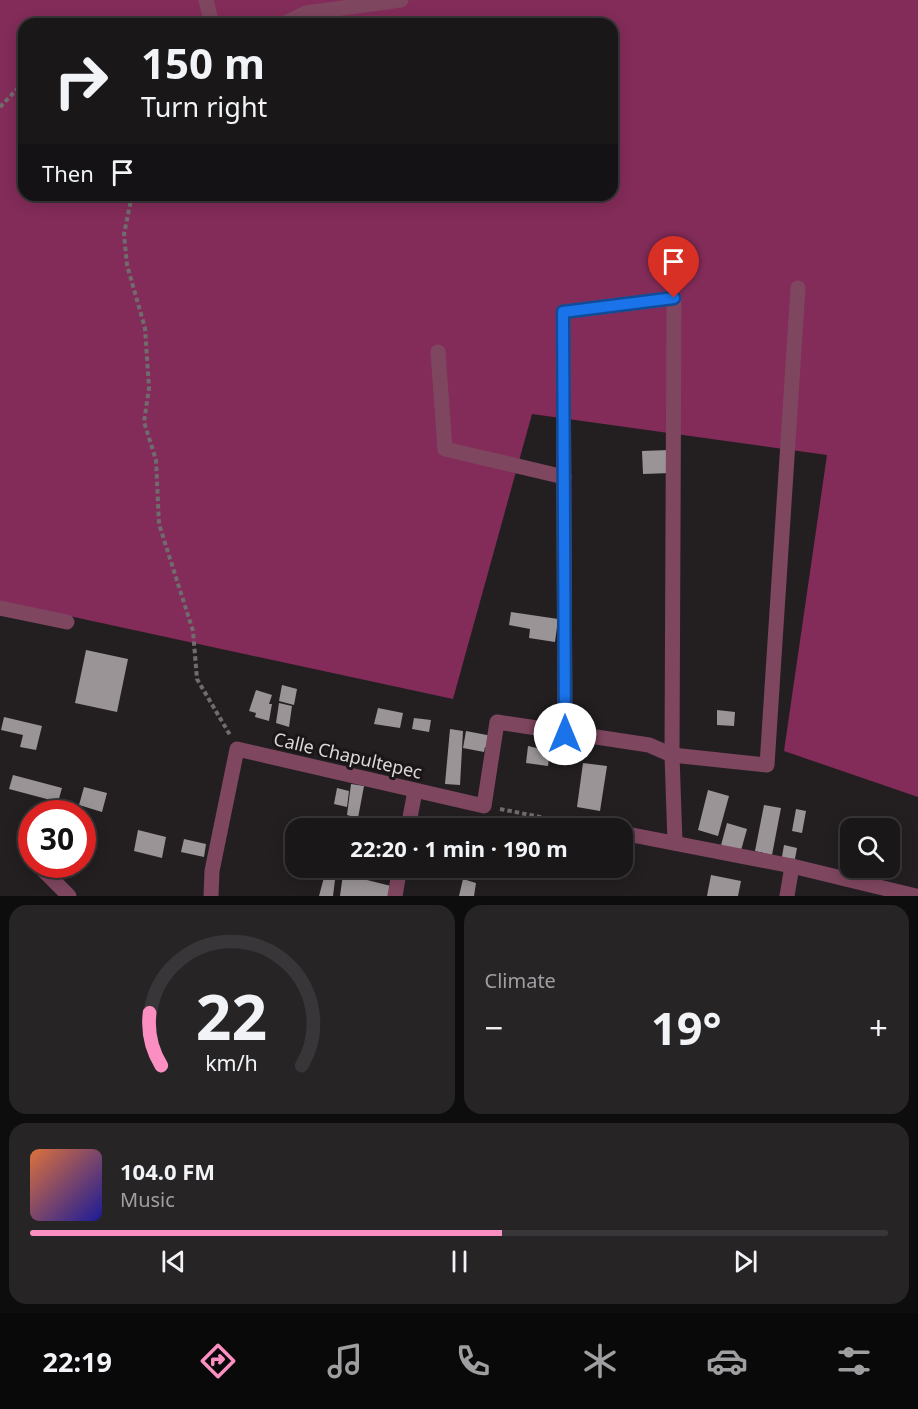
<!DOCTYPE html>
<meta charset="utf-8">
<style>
body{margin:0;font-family:"Noto Sans",sans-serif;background:#272426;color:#f1f3f6;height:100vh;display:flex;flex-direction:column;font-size:22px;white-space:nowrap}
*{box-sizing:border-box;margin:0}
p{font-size:20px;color:#9f9fa2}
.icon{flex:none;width:33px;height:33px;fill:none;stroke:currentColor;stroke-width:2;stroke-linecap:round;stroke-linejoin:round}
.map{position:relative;height:896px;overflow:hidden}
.sheet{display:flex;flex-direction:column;gap:9px;padding:9px;background:#0e0d0e;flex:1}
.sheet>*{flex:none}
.hud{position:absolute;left:18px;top:18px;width:600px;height:183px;border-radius:18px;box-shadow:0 3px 15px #0003,0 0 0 2px #383638;background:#1a1719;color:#f1f3f6;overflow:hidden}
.fabs{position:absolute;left:840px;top:818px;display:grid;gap:12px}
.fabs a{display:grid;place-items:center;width:60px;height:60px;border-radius:12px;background:#1a1719;box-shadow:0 3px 15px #0003,0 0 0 2px #383638;font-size:30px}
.speed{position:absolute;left:18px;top:800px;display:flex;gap:12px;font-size:30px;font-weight:700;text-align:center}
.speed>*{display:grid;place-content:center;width:78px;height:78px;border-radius:50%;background:#1a1719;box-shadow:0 3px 15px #0003,0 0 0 2px #383638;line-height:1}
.speed .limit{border:9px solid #d22;background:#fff;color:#111}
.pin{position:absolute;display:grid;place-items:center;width:51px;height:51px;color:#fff;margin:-62px -26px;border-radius:50% 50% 50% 0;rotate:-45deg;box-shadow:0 0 6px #0007}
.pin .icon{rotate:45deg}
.me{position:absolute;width:66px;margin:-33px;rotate:0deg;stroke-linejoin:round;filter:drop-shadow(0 0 4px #0008)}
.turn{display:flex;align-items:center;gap:21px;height:126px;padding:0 24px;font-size:27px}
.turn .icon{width:78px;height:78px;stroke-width:2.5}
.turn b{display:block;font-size:42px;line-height:51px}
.then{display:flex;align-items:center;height:57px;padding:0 24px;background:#0003;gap:12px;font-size:22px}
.big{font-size:45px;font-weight:700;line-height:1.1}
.sheet .widget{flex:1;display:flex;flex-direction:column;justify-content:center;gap:9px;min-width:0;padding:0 21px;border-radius:18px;background:#272426}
.sheet .dial{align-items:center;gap:0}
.dial svg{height:156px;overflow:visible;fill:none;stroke:#383638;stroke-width:7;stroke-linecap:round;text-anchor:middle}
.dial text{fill:#f1f3f6;stroke:none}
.song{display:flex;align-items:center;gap:18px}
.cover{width:72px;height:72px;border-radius:9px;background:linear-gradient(135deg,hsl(20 70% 55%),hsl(240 70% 35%))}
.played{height:6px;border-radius:3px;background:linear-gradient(90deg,#fc8fc2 55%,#383638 55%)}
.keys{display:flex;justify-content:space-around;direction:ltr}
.heat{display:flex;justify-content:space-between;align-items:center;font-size:33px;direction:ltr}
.sheet .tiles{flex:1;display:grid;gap:9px;grid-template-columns:1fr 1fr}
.widget:last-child{grid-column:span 2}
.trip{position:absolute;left:285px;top:818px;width:348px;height:60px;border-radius:18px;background:#1a1719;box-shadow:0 3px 15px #0003,0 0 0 2px #383638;font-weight:700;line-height:60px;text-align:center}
.tab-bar{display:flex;height:96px;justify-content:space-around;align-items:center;background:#0a090a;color:#9f9fa2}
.tab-bar .icon{width:42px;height:42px}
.tab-bar .active{color:#fc8fc2}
.tab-bar b{font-size:27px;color:#f1f3f6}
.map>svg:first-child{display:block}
.forest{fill:#832c59;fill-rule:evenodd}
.building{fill:#9a9497}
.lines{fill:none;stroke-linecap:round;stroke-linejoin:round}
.path{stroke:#706c6e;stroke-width:4;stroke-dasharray:4.5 3;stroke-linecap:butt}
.street{stroke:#7f4660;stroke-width:15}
.route-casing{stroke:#114b97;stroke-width:15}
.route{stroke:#1a73e8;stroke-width:10}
.labels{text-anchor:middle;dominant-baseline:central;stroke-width:6;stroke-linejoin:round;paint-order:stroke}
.street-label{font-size:18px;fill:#dcd8da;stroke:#1a1517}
</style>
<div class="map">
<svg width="918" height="896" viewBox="0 0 918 896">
<rect width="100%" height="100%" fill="#231f21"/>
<!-- forest -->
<path class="forest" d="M0,0H918V797L784,751L827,455L532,414L453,699L0,601ZM24,24H612V195H24Z"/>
<!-- building -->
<g class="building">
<path d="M669,450L671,473L643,474L642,451Z"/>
<path d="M511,612L558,619L555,642L529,638L530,629L509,625Z"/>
<path d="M86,650L128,659L117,712L75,703Z"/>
<path d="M282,685L297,689L294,705L279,701Z"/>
<path d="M256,690L272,695L269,704H272L269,721L255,717L256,713L249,711Z"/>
<path d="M279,703L292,706L289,727L276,723Z"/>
<path d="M378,708L403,713L400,728L374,724Z"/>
<path d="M717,710L735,712L734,726L717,725Z"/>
<path d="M4,717L42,726L36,750L20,747L23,735L1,730Z"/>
<path d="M414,718L431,720L429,732L412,729Z"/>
<path d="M450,729L463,731L460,785L445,784Z"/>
<path d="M466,731L492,736L490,749L485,747L484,752L463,748Z"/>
<path d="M528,746L550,751L548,766L526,763Z"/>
<path d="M583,763L607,766L600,811L577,807Z"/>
<path d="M13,775L62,788L58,802L9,789Z"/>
<path d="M351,784L364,786L358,818L347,815Z"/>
<path d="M84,787L107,793L102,812L79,805Z"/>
<path d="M337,788L349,791L347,807L334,804Z"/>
<path d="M708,790L729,796L718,836L698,830Z"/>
<path d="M764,805L781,808L772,855L755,851Z"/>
<path d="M796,809L806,811L802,833L792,831Z"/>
<path d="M727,823L747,829L740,854L720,849Z"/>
<path d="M138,830L166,837L162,858L134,851Z"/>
<path d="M890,834L897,836L890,866Z"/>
<path d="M184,839L206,844L204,857L181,852Z"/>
<path d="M784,845L797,848L794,864L781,862Z"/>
<path d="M622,854L632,856L628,875L600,868L599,873L585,870V867H622Z"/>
<path d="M514,867L525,868L521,880L511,876Z"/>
<path d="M853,867H870L867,883L851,879Z"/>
<path d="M326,870L336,872L333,896H319Z"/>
<path d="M343,874L391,886L389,896H340Z"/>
<path d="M711,875L741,881L738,896H707Z"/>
<path d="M463,879L476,883L474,896H459Z"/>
</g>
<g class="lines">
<!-- path -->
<g class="path">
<path d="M0,107L24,82"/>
<path d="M132,195L124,234L127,265L145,328L149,388L144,422L156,460L159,524L193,631L197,679L230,735"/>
<path d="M500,809L596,828"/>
</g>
<!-- street -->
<g class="street">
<path d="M206,0L212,24"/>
<path d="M283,24L306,13L401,0"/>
<path d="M438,352L445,449L564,477"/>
<path d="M0,608L67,622"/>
<path d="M565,734L563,312L674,298L672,755L675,843"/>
<path d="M408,828L415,791"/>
<path d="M622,833L792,866L916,896"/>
<path d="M44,871L69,896"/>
<path d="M211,896L212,871L237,749L484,806L497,722L649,745L672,755L767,765L798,288"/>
<path d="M395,896L400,867"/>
<path d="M787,896L792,866"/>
</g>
</g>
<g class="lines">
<defs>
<path id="route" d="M565,734L563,312L674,298"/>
</defs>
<!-- route casing -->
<use href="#route" class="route-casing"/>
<!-- route -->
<use href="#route" class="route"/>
</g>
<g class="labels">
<!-- street labels -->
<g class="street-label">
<text transform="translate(348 755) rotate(13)">Calle Chapultepec</text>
</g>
</g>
</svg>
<div class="fabs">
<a><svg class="icon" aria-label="search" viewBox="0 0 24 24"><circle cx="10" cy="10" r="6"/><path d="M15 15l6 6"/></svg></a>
</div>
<div class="speed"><div class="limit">30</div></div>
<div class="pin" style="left:674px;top:298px;background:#d93025"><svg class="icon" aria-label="arrive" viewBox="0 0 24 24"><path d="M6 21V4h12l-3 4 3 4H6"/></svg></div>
<svg class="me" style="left:565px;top:734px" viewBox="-20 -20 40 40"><circle r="19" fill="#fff"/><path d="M0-13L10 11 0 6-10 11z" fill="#1a73e8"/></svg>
<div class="trip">22:20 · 1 min · 190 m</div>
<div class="hud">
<div class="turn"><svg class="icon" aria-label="right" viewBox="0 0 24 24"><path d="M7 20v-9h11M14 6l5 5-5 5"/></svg><div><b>150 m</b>Turn right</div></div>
<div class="then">Then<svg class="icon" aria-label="arrive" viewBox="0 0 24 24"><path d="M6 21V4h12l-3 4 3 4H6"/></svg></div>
</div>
</div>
<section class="sheet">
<div class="tiles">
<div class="widget dial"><svg viewBox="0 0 100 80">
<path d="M14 69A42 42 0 1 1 86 69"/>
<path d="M14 69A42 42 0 0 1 8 42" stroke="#fc8fc2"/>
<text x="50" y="56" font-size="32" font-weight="700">22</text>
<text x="50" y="72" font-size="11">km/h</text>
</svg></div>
<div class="widget"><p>Climate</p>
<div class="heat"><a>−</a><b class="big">19°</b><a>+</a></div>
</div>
<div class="widget">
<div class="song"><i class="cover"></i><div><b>104.0 FM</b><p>Music</p></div></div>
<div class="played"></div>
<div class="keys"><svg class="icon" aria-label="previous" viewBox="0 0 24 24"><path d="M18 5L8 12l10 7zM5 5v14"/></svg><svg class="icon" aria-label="pause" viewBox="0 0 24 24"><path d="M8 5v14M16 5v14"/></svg><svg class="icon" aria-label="next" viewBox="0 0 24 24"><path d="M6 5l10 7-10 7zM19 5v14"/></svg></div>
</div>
</div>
</section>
<nav class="tab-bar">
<b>22:19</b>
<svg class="icon active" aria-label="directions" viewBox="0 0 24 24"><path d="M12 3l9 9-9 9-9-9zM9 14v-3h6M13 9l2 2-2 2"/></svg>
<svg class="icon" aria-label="music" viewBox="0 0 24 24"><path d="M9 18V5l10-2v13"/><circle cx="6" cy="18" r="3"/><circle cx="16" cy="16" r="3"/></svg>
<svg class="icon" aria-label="phone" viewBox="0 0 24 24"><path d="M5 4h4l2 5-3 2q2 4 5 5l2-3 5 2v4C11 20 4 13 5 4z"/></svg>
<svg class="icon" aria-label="climate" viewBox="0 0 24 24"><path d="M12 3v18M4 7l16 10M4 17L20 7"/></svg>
<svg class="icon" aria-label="car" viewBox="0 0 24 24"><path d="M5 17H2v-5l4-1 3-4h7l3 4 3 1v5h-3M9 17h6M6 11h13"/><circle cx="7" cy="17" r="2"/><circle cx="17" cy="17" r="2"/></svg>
<svg class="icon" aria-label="filters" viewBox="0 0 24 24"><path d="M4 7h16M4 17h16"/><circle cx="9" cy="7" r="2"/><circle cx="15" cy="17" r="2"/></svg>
</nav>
